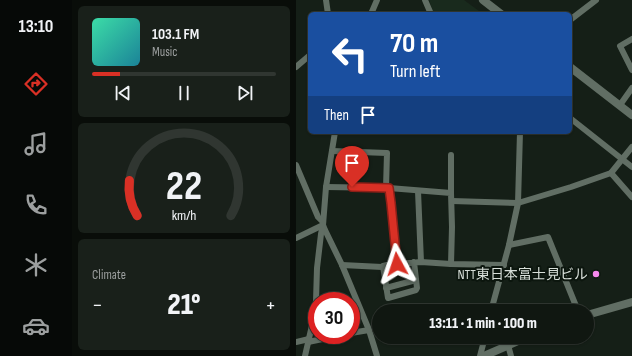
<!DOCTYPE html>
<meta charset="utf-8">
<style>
body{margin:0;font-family:"Sofia Sans Condensed","Noto Sans JP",sans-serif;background:#19201a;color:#f1f3f6;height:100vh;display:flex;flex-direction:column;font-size:15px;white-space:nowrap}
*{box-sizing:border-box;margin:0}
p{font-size:13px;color:#9c9f9f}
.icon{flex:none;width:22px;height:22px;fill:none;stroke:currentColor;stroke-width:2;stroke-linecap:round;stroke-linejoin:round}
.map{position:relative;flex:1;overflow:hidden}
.side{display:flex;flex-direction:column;gap:6px;padding:6px;background:#090d09;width:224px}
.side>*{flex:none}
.guide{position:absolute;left:12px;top:12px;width:264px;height:122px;border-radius:6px;box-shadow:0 1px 3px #0004,0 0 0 1px #303631;background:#1a4fa0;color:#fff;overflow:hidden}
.speed{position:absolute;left:12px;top:292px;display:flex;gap:8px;font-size:20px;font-weight:700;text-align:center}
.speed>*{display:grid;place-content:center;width:52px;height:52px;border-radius:50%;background:#101711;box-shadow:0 1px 3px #0004,0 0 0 1px #303631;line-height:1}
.speed .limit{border:6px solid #d22;background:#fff;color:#111}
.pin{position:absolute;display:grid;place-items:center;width:34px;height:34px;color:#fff;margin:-41px -17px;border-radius:50% 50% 50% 0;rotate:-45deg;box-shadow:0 0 4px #0007}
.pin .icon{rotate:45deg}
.me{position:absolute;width:44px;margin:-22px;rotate:355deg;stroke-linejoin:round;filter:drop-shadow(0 0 3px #0008)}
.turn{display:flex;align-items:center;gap:14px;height:84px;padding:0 16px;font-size:18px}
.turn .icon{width:52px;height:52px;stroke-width:2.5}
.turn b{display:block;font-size:28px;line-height:34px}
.then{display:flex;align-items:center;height:38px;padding:0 16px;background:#0003;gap:8px;font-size:15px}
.big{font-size:30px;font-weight:800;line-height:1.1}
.side .widget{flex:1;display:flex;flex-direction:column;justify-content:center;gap:6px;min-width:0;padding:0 14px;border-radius:6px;background:#19201a}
.side .dial{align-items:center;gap:0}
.dial svg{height:104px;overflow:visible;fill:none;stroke:#303631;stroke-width:7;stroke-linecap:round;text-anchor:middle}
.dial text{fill:#f1f3f6;stroke:none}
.song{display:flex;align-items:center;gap:12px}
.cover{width:48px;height:48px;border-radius:6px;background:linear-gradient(135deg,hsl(160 70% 55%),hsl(190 70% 35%))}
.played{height:4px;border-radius:2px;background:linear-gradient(90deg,#d93025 15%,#303631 15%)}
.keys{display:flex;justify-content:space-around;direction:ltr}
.heat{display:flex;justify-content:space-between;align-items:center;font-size:22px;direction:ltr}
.trip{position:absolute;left:76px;top:304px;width:222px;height:40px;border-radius:20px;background:#101711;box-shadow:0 1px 3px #0004,0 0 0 1px #303631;font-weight:800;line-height:40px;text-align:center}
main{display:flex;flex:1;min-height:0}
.tabs{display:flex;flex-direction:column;width:72px;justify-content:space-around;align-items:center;background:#060907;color:#9c9f9f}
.tabs .icon{width:28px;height:28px}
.tabs .on{color:#d93025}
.tabs b{font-size:18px;color:#f1f3f6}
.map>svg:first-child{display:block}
.built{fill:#192a1d}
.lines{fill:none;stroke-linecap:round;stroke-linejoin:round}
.street{stroke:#616e64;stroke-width:6}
.secondary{stroke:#616e64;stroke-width:8}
.route-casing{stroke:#8d1f18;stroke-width:10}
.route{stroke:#d93025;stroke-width:7}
.poi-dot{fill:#f688ed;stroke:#0c160e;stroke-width:1.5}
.labels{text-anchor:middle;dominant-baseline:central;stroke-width:4;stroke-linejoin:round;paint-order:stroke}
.poi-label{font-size:14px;fill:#d8dfd9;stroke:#0c160e;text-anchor:end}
</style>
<main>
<nav class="tabs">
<b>13:10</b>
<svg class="icon on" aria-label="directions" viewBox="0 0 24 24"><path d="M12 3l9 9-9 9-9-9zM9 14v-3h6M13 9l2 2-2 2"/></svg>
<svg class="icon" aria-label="music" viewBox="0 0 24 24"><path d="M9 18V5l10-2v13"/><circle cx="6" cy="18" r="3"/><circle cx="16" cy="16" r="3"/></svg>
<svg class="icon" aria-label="phone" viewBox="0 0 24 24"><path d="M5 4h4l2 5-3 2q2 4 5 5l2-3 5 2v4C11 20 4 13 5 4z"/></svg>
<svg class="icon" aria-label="climate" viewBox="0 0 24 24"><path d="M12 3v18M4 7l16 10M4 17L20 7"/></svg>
<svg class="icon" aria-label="car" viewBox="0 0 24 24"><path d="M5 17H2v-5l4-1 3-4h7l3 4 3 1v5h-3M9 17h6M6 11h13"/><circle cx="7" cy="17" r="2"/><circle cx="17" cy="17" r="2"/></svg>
</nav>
<section class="side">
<div class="widget">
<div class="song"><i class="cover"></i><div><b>103.1 FM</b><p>Music</p></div></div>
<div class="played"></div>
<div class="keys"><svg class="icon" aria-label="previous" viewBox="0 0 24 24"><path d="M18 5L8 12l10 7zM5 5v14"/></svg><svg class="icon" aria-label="pause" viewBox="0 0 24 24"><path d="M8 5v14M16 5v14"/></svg><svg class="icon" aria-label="next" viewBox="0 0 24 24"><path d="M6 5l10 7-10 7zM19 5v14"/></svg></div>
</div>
<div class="widget dial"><svg viewBox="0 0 100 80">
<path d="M14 69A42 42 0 1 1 86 69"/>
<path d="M14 69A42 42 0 0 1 8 42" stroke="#d93025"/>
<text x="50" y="56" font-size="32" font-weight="700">22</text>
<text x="50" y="72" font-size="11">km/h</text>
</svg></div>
<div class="widget"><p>Climate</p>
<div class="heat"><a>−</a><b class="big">21°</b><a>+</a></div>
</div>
</section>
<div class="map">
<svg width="336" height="356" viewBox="0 0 336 356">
<rect width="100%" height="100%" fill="#151f17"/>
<!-- built -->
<path class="built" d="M133,0H168L187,14H138Z"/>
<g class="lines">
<!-- street -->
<g class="street">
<path d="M30,0L32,14"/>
<path d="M129,0L135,14"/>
<path d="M75,14L81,0"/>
<path d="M274,20L300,0"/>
<path d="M336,39L324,46L336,70"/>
<path d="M0,67L14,55"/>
<path d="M324,105L336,88"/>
<path d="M274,118L336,167"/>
<path d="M39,132L30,187L27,225L29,230L46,265L73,330L81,356"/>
<path d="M36,151L91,153L90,188"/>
<path d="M155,155V193"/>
<path d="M0,165L22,217L27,222"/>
<path d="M315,173L336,197"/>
<path d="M30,187L93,188L155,193L156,227L155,264"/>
<path d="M93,188L95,203L101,264"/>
<path d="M122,191L125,262"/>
<path d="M156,201L222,203L275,187L315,173L336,147"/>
<path d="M0,238L27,225"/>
<path d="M213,245L252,237L282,311"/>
<path d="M118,262L121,288L120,290L92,298L87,266L91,265L125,262L155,264L208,265"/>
<path d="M46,265L86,267"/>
<path d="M90,288L120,280"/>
<path d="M195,311L213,245L222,203L224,132"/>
<path d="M55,333L73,330"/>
<path d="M0,342L13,339"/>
<path d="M12,342L46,335"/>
<path d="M212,345L215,356"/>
<path d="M9,356L17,321L20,301L21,268L25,234L27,225"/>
<path d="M184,356L189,337"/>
</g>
<!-- secondary -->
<g class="secondary">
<path d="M187,0L205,14"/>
<path d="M274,67L336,115"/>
<path d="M291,315L336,302"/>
<path d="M188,356L231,337"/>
</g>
</g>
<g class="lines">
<defs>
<path id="route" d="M56,187L93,188L95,203L101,264"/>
</defs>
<!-- route casing -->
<use href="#route" class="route-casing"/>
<!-- route -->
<use href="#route" class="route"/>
</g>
<!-- markers -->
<circle class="poi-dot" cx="300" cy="274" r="4"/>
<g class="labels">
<!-- poi labels -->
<g class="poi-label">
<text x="292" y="274">NTT東日本富士見ビル</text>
</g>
</g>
</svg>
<div class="speed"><div class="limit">30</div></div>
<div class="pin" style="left:56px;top:187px;background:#d93025"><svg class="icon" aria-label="arrive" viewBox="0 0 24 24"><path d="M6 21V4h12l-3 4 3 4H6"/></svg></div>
<svg class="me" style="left:101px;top:264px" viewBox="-20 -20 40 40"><path d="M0-17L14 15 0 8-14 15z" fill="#d93025" stroke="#fff" stroke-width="4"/></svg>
<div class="trip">13:11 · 1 min · 100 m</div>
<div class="guide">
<div class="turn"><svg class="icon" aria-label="left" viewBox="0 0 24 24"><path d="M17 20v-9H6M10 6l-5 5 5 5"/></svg><div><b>70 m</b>Turn left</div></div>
<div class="then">Then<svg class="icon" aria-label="arrive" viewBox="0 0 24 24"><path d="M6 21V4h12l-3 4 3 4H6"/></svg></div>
</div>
</div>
</main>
